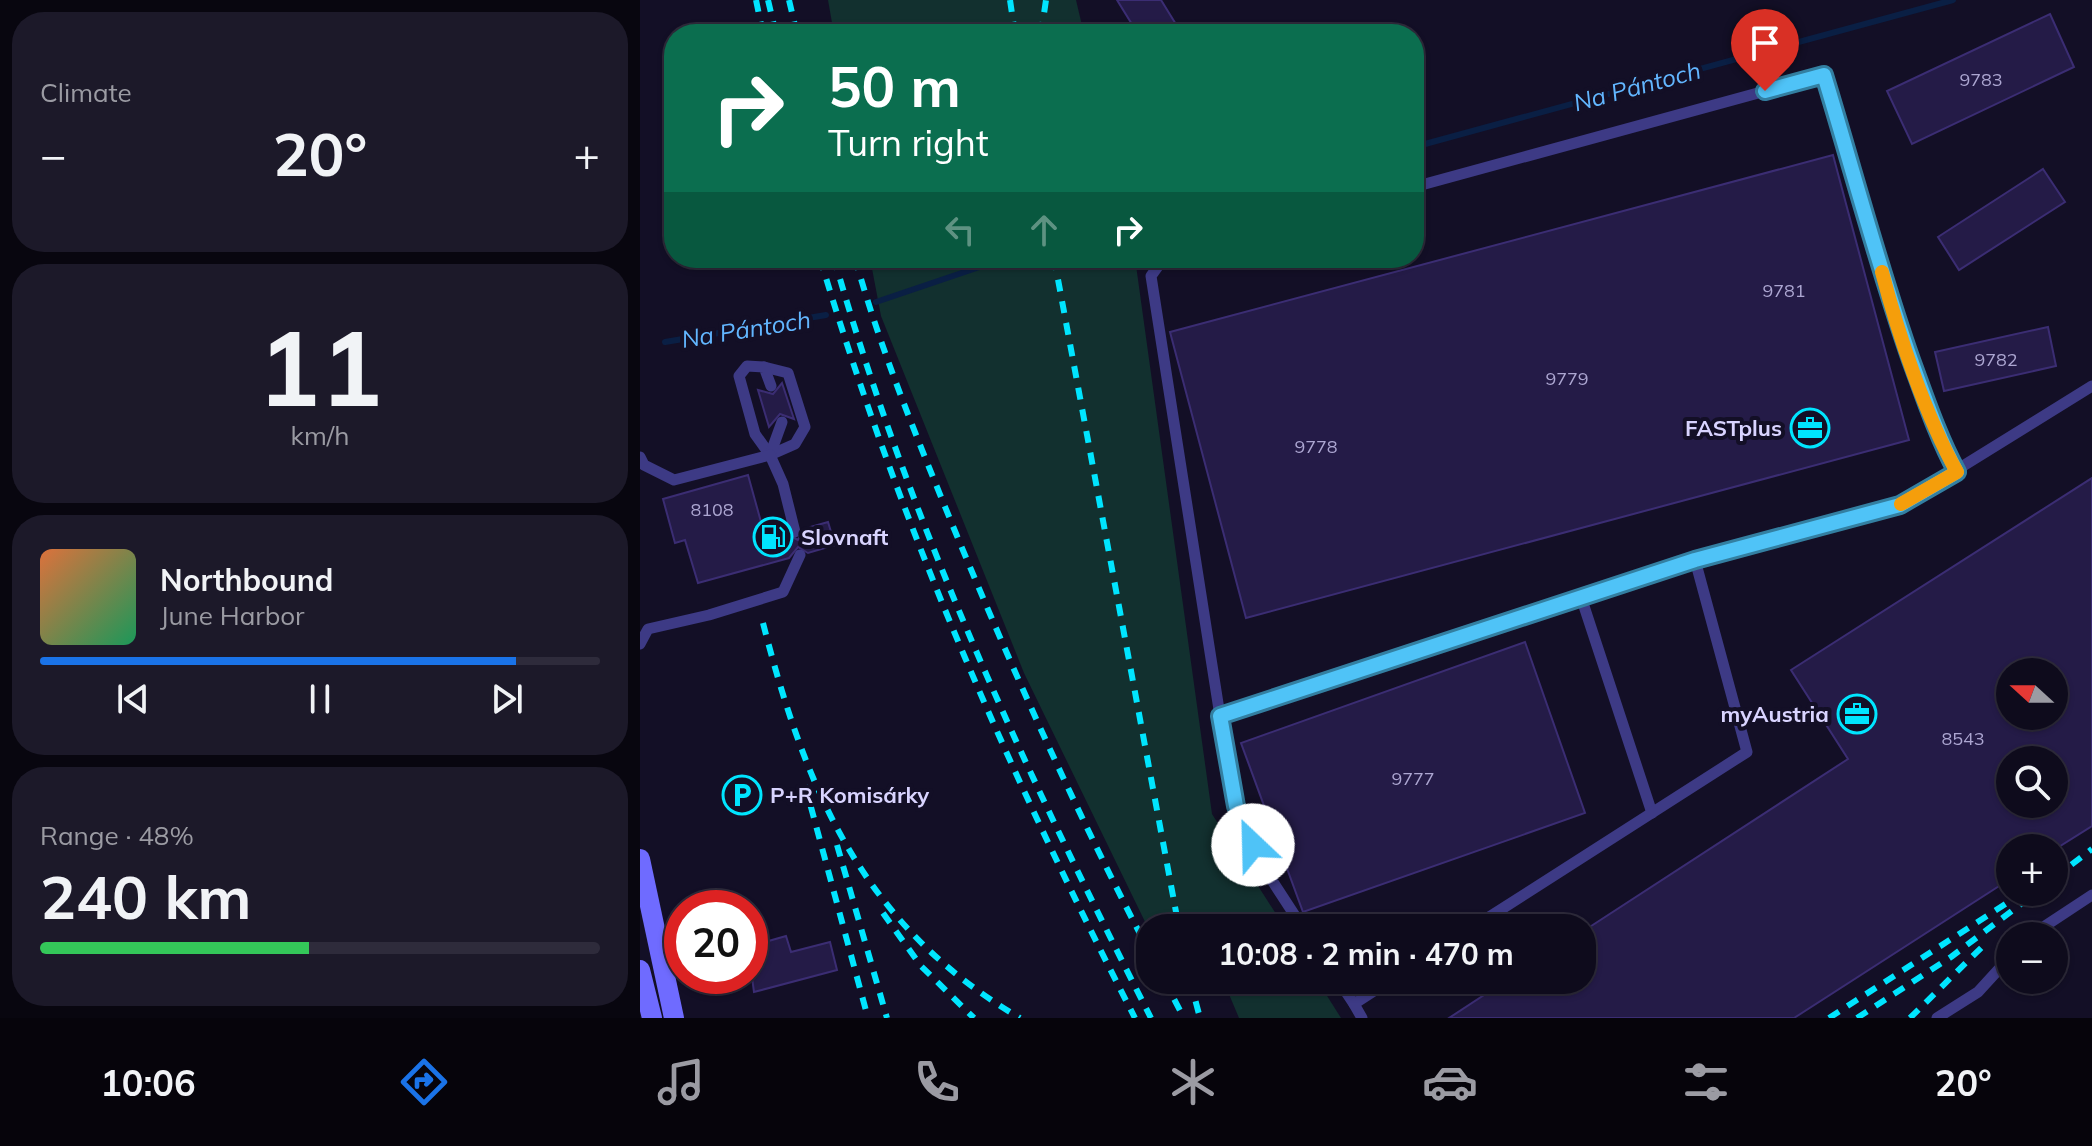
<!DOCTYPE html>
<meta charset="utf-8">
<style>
body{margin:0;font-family:Mulish,sans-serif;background:#1c1929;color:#f1f3f6;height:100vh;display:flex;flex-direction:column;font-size:30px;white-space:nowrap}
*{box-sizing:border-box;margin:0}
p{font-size:26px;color:#9b9ba3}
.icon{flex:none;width:44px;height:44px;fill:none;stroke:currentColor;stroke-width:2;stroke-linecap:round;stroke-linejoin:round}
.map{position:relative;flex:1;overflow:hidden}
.details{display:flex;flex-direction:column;gap:12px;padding:12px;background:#08060f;width:640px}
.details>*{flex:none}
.top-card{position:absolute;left:24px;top:24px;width:760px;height:244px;border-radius:32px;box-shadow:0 2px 6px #0004,0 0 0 2px #2e2b3b;background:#0b6e4f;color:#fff;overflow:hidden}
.needle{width:52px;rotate:291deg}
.buttons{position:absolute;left:1356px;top:658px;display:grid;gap:16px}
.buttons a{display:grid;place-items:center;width:72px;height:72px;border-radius:50%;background:#0e0b1c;box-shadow:0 2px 6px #0004,0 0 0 2px #2e2b3b;font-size:40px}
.speed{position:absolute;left:24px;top:890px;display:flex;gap:16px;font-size:40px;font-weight:700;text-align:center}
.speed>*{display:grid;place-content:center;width:104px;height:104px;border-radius:50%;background:#0e0b1c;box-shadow:0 2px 6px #0004,0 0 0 2px #2e2b3b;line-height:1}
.speed .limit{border:12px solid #d22;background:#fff;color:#111}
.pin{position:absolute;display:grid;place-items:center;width:68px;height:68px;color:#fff;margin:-82px -34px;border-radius:50% 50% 50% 0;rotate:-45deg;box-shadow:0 0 8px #0007}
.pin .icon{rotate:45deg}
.me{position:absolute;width:88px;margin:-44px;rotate:336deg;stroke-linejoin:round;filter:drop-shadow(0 0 6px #0008)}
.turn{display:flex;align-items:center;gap:28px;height:168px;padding:0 32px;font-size:36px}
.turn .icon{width:104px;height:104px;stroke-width:2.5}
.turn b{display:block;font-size:56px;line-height:68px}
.lanes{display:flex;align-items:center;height:76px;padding:0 32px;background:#0003;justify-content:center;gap:40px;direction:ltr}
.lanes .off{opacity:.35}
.big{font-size:60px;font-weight:700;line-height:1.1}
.details .widget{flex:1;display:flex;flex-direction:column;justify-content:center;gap:12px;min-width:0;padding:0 28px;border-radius:32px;background:#1c1929}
.details .dial{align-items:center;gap:0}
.dial b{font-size:104px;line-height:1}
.song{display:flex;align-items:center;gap:24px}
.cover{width:96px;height:96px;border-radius:12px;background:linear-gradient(135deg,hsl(20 70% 55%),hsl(150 70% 35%))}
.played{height:8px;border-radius:4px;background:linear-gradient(90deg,#1a73e8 85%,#2e2b3b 85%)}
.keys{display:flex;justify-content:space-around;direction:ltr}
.heat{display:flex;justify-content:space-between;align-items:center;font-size:44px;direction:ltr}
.charge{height:12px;border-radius:6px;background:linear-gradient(90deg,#34c759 48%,#2e2b3b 0)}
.trip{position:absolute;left:496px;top:914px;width:460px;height:80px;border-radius:32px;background:#0e0b1c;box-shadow:0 2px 6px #0004,0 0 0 2px #2e2b3b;font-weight:700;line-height:80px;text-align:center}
.tabs{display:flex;height:128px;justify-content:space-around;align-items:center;background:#06040b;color:#9b9ba3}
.tabs .icon{width:56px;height:56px}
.tabs .selected{color:#1a73e8}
.tabs b{font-size:36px;color:#f1f3f6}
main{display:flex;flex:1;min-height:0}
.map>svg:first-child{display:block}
.green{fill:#12302f}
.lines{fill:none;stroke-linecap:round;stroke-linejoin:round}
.stream{stroke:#0a1f44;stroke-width:6}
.building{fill:#241b47;stroke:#3b2d73;stroke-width:2;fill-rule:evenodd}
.lane{stroke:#3d3a85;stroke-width:11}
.secondary{stroke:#6f6bff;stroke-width:20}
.rail{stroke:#00e5ff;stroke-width:6;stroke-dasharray:12 10;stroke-linecap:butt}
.route-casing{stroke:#337fa1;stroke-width:20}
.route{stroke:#4fc3f7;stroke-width:14}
.slow{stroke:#f59e0b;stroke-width:14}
.labels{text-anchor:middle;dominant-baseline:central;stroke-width:8;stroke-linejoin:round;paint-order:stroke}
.number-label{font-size:18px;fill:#aca6d1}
.poi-label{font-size:22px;font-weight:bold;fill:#d9d4ff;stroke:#130f26;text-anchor:end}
.water-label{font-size:24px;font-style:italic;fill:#62b6ff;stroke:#130f26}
</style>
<main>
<section class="details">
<div class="widget"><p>Climate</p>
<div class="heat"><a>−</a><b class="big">20°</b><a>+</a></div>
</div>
<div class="widget dial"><b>11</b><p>km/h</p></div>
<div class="widget">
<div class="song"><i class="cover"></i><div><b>Northbound</b><p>June Harbor</p></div></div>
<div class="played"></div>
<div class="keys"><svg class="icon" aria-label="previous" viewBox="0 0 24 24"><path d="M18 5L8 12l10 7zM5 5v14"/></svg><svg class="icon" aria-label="pause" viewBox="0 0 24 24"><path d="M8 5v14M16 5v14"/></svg><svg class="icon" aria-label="next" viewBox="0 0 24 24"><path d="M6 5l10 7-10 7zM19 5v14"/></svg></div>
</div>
<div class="widget"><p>Range · 48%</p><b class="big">240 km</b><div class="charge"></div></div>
</section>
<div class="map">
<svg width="1452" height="1018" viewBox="0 0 1452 1018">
<rect width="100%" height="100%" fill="#130f26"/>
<!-- green -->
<g class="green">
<path d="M188,0H436L444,34H194Z"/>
<path d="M230,258H495L572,814L645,928H510V932L384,673L241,316Z"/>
<path d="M583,980H677L701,1018H599Z"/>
</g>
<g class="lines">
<!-- stream -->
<g class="stream">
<path d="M774,147L1313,0"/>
<path d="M236,302L366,258"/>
<path d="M25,342L186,315"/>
</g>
</g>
<!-- building -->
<g class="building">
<path d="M477,0H521L542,34H498Z"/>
<path d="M1410,14L1434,67L1272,144L1247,91Z"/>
<path d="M1193,155L1269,440L606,618L530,332Z"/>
<path d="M1403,169L1425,202L1319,270L1298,237Z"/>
<path d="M1408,327L1416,366L1304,391L1295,352Z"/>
<path d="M142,383L154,419L140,414L129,427L118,390L133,394Z"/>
<path d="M108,475L126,540L147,534L158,540L163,529L188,522L195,545L168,553L158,547L149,558L58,583L45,540L35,543L23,499Z"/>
<path d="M1452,478V826L1417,848H1370V879L1154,1018H809L867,980H942V932L1208,759L1151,670ZM1370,672H1414V716H1370ZM1370,760H1414V804H1370Z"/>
<path d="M885,642L945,813L663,912L601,743Z"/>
<path d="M146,936L151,952L190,942L197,970L114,992L110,963L122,960L118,944Z"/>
</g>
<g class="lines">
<!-- lane -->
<g class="lane">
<path d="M774,187L1184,75C1214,171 1238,269 1273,364C1286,401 1298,438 1317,472"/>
<path d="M524,258L511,276L580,716L1055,560"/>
<path d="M124,367L148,373L165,427L155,444L130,455"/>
<path d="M130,455L115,434L99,376L107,366L124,367L131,386"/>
<path d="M130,455L142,422"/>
<path d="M0,457L4,465L34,480L130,455L143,484L155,532"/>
<path d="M941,597L1012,813"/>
<path d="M0,644L8,629L69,615L143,592L160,555"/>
<path d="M580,716L596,806L622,865L663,928"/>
<path d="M832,928L1107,752L1055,560L1260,505L1452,386"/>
<path d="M1390,936L1452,895"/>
<path d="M698,980L714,1004"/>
<path d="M722,1018L714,1004L751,980"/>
<path d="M1297,1018L1338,992L1370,957"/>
</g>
<!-- secondary -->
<g class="secondary">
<path d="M0,859L34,1018"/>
<path d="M0,970L12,1018"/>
</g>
<!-- rail -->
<g class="rail">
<path d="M116,0L123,34"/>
<path d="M128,0L136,34"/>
<path d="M149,0L157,34"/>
<path d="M370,0L375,34"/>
<path d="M401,34L406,0"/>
<path d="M180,258C259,523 369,773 495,1018"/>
<path d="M194,258C269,523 386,773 511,1018"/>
<path d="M215,258C240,348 275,433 310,519C371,667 436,812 510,953"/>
<path d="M414,258L539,928"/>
<path d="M123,623C166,791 223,926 380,1018"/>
<path d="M165,785L228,1018"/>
<path d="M197,845L247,1018"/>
<path d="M1414,878L1452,849"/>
<path d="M243,913L281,966L334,1018"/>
<path d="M524,980L544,1018"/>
<path d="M550,980L560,1018"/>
<path d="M1189,1018L1384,892"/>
<path d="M1217,1018L1311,957L1397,892"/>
<path d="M1270,1018L1344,945"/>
</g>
</g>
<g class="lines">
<defs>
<path id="route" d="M613,845L596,806L580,716L1055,560L1260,505L1317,472C1298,437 1285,398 1271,360C1238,266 1213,170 1184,75L1125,91"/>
</defs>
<!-- route casing -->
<use href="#route" class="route-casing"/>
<!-- route -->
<use href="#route" class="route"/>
<!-- slow -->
<path class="slow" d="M1242,272C1258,334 1286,417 1317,472L1261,504"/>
</g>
<!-- icons -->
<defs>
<symbol id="office-ring" viewBox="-11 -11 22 22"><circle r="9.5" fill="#130f26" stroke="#00e5ff" stroke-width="1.5"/><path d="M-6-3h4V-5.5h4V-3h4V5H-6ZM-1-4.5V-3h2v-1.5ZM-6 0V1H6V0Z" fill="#00e5ff"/></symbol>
<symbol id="fuel-ring" viewBox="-11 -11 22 22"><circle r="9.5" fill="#130f26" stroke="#00e5ff" stroke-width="1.5"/><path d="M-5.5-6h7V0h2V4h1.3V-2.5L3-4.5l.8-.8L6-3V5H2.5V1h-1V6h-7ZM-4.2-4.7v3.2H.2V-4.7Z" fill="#00e5ff"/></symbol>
<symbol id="parking-ring" viewBox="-11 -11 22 22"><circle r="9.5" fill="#130f26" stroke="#00e5ff" stroke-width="1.5"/><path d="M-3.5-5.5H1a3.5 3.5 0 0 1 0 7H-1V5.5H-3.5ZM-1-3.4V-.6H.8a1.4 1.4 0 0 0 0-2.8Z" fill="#00e5ff"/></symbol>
</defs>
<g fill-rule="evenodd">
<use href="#office-ring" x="1148" y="406" width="44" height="44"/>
<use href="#fuel-ring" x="111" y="515" width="44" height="44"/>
<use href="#office-ring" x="1195" y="692" width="44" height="44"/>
<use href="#parking-ring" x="80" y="773" width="44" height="44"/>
</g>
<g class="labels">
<!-- number labels -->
<g class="number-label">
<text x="1341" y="79">9783</text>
<text x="1144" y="290">9781</text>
<text x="1356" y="359">9782</text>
<text x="927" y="378">9779</text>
<text x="676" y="446">9778</text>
<text x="72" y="509">8108</text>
<text x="1323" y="738">8543</text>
<text x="773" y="778">9777</text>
</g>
<!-- poi labels -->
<g class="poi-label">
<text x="1142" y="428">FASTplus</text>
<text x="161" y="537" text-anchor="start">Slovnaft</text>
<text x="1189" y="714">myAustria</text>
<text x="130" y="795" text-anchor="start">P+R Komisárky</text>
</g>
<!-- water labels -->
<g class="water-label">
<text transform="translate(997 86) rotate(-15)">Na Pántoch</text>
<text transform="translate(106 329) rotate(-9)">Na Pántoch</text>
</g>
</g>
</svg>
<div class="buttons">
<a><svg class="needle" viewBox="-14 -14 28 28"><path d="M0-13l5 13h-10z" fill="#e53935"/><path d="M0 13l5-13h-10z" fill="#9b9ba3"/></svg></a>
<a><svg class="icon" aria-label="search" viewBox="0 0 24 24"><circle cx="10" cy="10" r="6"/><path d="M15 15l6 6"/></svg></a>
<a>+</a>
<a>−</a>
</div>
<div class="speed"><div class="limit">20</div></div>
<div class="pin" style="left:1125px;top:91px;background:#d93025"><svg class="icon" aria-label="arrive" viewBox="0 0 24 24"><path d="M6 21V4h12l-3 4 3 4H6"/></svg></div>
<svg class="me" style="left:613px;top:845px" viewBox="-20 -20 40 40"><circle r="19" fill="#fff"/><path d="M0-13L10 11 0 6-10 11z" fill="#4fc3f7"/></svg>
<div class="trip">10:08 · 2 min · 470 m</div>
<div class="top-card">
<div class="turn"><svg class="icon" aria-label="right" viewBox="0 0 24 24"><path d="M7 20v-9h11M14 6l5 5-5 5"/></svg><div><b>50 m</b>Turn right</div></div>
<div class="lanes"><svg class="icon off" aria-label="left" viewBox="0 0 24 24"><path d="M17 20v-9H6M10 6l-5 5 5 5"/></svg><svg class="icon off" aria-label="ahead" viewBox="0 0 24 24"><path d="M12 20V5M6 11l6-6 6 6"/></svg><svg class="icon" aria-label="right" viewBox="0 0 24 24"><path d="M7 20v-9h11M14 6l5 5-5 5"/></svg></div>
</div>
</div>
</main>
<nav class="tabs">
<b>10:06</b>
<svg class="icon selected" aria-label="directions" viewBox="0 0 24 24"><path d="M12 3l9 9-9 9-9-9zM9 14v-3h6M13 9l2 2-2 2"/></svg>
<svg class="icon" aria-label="music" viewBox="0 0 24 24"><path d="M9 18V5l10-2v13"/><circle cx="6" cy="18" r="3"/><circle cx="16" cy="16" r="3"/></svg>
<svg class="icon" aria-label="phone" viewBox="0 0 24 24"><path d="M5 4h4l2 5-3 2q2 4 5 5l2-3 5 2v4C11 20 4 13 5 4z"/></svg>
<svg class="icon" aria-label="climate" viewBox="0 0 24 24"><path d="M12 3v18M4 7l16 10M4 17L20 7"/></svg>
<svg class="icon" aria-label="car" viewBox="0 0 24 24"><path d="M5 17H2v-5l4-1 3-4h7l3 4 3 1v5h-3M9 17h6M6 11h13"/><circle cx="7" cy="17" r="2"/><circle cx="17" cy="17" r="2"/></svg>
<svg class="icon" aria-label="filters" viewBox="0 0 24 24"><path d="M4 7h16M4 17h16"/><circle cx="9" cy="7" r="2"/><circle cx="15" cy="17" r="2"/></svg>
<b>20°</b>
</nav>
